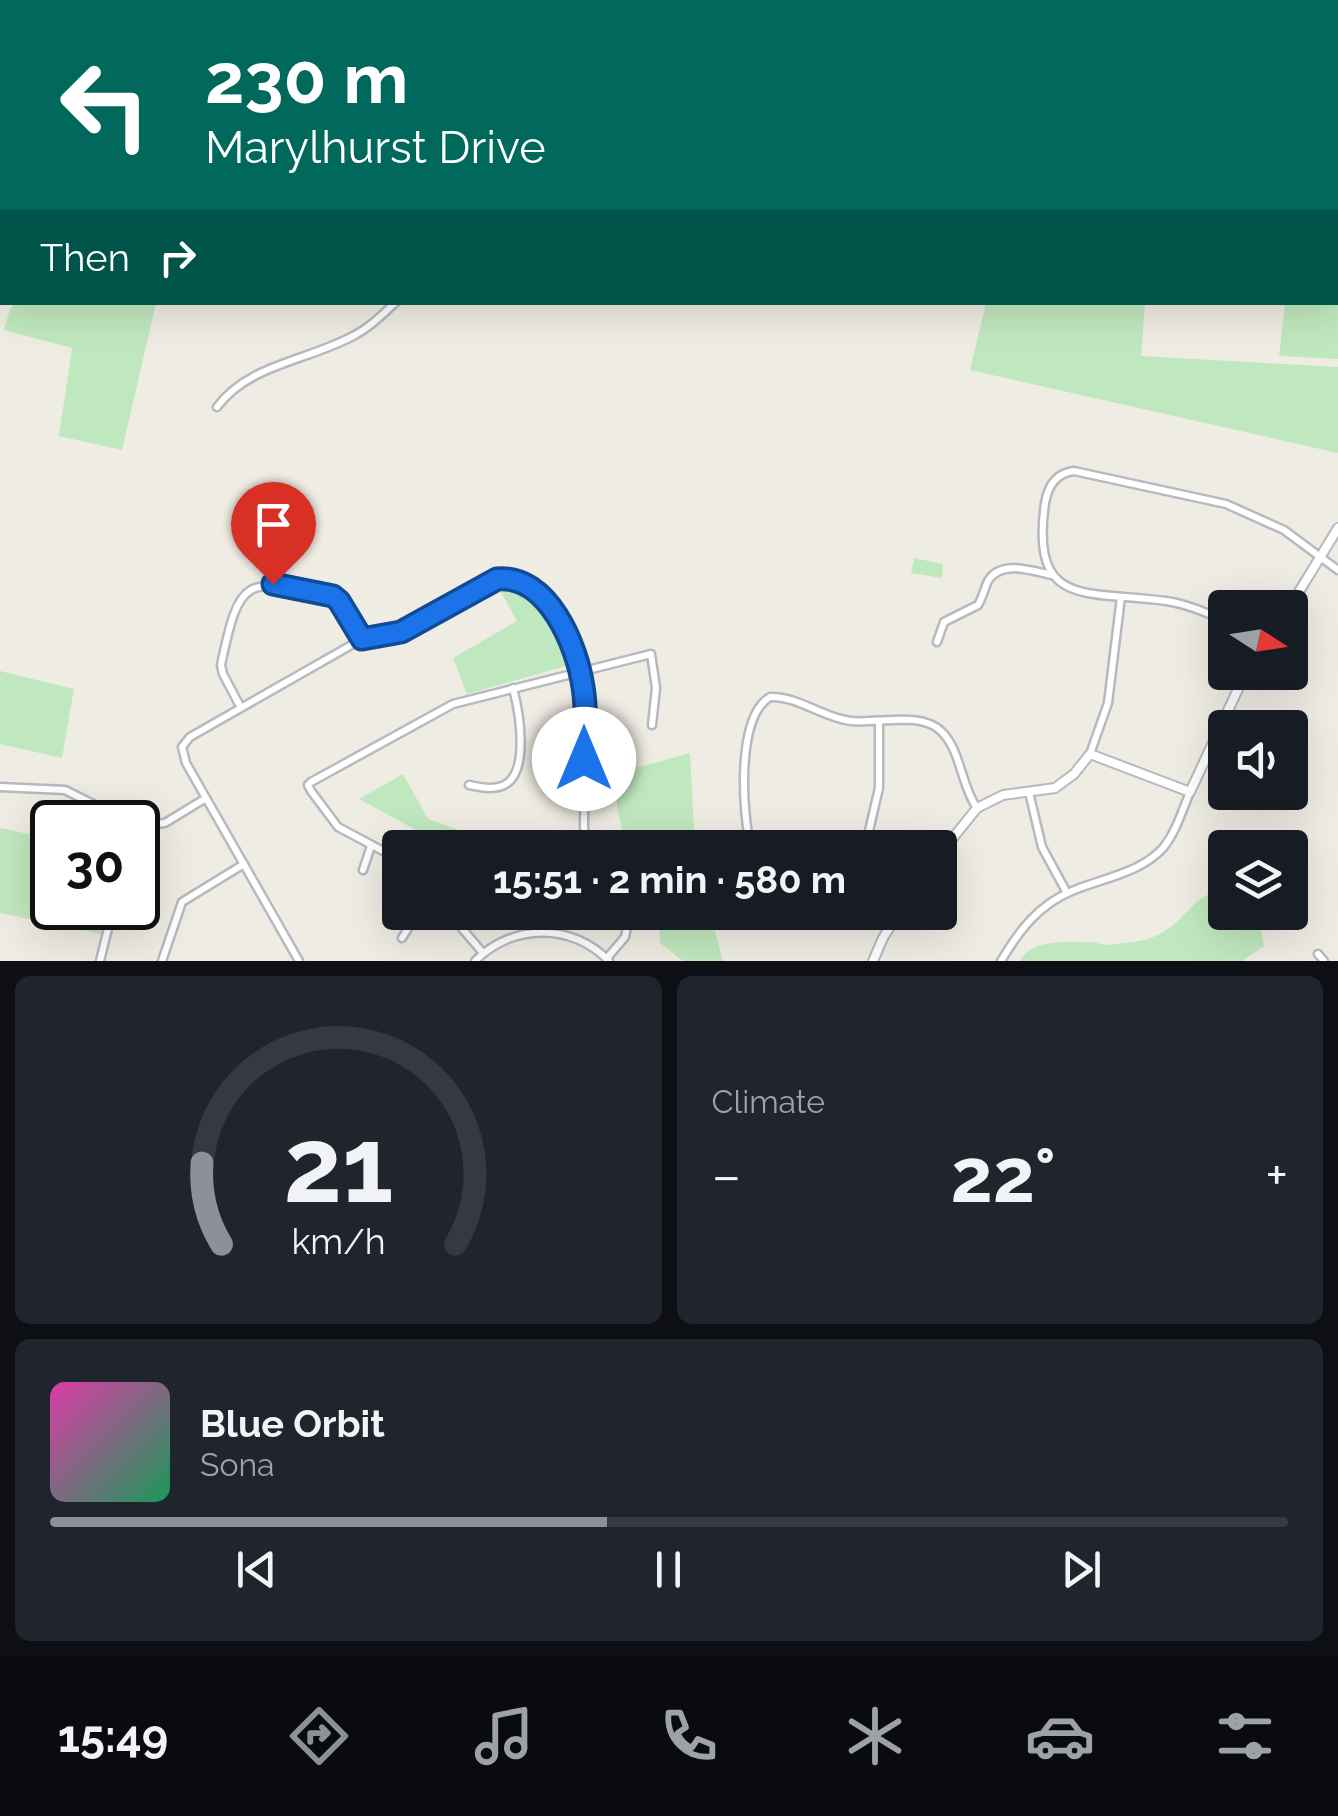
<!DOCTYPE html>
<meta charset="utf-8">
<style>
body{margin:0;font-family:Raleway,sans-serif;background:#20242c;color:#f1f3f6;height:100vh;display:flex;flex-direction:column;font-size:38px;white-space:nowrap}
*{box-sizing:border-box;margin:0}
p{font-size:32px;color:#9ea1a6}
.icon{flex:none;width:55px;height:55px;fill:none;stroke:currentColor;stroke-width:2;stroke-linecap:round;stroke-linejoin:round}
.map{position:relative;height:961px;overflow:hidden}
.side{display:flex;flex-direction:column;gap:15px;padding:15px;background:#0d0f14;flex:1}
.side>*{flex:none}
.guide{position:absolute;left:0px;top:0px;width:1340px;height:305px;box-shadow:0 10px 40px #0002;background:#00695c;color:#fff;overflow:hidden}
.needle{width:65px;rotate:102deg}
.controls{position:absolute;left:1208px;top:590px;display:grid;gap:20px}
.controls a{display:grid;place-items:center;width:100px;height:100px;border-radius:10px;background:#171b24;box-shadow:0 10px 40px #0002;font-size:50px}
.speed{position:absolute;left:30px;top:800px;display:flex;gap:20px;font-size:50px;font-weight:700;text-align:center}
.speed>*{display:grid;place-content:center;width:130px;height:130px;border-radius:50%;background:#171b24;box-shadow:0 10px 40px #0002;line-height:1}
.speed .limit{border:5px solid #111;border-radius:15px;background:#fff;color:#111}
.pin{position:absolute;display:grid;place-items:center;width:85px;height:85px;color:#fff;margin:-102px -42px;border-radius:50% 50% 50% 0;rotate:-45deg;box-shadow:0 0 10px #0007}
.pin .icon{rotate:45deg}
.me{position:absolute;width:110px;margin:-55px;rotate:0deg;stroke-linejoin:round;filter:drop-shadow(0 0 8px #0008)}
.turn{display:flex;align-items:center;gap:35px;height:210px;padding:0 40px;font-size:45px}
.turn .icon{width:130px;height:130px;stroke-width:2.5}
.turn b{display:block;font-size:70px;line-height:85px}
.then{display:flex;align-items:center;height:95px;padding:0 40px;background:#0003;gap:20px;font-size:38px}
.big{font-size:75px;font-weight:700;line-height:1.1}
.side .widget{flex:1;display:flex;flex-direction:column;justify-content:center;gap:15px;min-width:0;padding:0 35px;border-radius:15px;background:#20242c}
.side .dial{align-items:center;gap:0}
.dial svg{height:260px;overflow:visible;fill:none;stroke:#363941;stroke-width:7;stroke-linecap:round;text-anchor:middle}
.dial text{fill:#f1f3f6;stroke:none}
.song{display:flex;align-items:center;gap:30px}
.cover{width:120px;height:120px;border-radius:15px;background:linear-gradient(135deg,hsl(320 70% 55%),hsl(150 70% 35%))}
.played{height:10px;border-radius:5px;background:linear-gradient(90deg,#8c9099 45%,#363941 45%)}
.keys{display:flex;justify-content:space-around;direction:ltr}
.heat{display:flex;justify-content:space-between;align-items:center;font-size:55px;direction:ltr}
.side .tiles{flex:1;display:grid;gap:15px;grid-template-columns:1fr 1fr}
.widget:last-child{grid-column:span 2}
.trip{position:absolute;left:382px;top:830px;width:575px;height:100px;border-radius:10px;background:#171b24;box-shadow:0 10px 40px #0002;font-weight:700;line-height:100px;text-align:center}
.dock{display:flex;height:160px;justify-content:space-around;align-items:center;background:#090b0e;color:#9ea1a6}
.dock .icon{width:70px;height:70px}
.dock .current{color:#8c9099}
.dock b{font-size:45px;color:#f1f3f6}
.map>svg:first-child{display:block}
.green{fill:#c0e8be}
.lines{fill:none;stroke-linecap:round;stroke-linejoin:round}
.stream{stroke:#a3dbff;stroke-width:2.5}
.minor-casing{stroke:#b6babe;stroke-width:11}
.tertiary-casing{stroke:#b6babe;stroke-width:12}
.secondary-casing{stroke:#b7bbc0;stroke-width:14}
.minor{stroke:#fff;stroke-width:6}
.tertiary{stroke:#fff;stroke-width:8}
.secondary{stroke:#fff;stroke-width:9}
.route-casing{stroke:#114b97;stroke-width:25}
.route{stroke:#1a73e8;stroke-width:18}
</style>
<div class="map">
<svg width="1338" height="961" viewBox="0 0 1338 961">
<rect width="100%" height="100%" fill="#efece3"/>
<!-- green -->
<g class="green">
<path d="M154,0H312L154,2Z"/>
<path d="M1338,203V359L1279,356L1285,303L1338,302Z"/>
<path d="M16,302L156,303L122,450L59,436L72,348L4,330L10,309Z"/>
<path d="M986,303H1145L1141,356L1338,367V453L970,370Z"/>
<path d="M914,558L943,564L942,578L911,573Z"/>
<path d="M497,585C536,583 564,632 570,665L467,694L453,658L517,621Z"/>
<path d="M0,671L74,689L62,758L0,744Z"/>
<path d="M690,753L695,847H626L617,807L616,767H640Z"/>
<path d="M403,774L428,819L491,841L466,847H437L420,832L359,799Z"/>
<path d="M0,828L52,839V908H109L102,934L0,913Z"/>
<path d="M1225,888V912L1258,913L1264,946L1242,961H1020C1033,937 1070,943 1095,942C1105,947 1114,944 1125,943C1186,938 1180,899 1225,888Z"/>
<path d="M659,913H710L723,961H683L660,943Z"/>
</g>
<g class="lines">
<!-- stream -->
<path class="stream" d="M599,2V0"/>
<defs>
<g id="minor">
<path d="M66,0L78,2"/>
<path d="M54,2V0"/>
<path d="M217,407C249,364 307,361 353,336C369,328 382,315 396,302"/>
<path d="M1225,621C1206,612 1187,604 1166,601C1088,590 1030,610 1045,503C1048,486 1056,473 1074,471L1226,504L1284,530L1338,570"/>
<path d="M937,642L944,622L978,605C983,597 984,589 988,581C1001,559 1032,571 1052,575"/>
<path d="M241,708L223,674L221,665C240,574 246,578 333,596L362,639"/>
<path d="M1090,754L1108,703L1121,597"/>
<path d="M469,785C480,787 491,790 502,786C531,775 519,711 513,688"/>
<path d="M0,787L65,790L119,817L156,824L165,823L206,798"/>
<path d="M1029,792L1042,847L1067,893"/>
<path d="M560,848L584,839"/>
<path d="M751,848C742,813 736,717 770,697C798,696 823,718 851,721C877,724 921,711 941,731C961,750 961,786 977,808"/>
<path d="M865,848L879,788V722"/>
<path d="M400,860L338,827L311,791L308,785L311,782L453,704L651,654L656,688L652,725"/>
<path d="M363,870L371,846"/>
<path d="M448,912L483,953"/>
<path d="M786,912H813"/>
<path d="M402,938L409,927L425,912"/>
<path d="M1318,954L1324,961"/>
<path d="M607,958L625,937L630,912"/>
<path d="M100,961L113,908"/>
<path d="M162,961L182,902L244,864"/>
<path d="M299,961L186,763L182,747L190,737L362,639C372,636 383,639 393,636C426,626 469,581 502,578C525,576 540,592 551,610C596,681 584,747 584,828L588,848"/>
<path d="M475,961C513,923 572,923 609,961"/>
<path d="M1001,961C1019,931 1038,905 1072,891C1102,878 1139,874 1163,848C1176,832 1182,811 1190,792"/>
</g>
<g id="tertiary">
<path d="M1289,608L1338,528"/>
<path d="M940,854L977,808L1003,795L1055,788L1074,774L1090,754L1190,792L1246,672"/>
<path d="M873,961L883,938L899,912"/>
</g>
<g id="secondary">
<path d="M330,2L332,0"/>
<path d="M0,231L2,229"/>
</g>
</defs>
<!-- minor casing -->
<use href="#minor" class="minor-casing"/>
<!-- tertiary casing -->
<use href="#tertiary" class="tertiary-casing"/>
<!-- secondary casing -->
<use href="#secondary" class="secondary-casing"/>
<!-- minor -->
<use href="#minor" class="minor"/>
<!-- tertiary -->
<use href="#tertiary" class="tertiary"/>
<!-- secondary -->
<use href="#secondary" class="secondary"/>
</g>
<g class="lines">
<defs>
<path id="route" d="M273,584L333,596L339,601L362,639L401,632L497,579C548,574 577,646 583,687C587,710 585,736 584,759"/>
</defs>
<!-- route casing -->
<use href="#route" class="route-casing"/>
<!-- route -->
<use href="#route" class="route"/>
</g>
</svg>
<div class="controls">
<a><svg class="needle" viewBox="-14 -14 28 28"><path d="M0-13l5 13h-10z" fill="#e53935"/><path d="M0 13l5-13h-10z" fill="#9ea1a6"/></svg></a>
<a><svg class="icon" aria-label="sound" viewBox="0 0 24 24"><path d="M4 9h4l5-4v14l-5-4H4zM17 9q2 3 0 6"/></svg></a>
<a><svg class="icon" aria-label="layers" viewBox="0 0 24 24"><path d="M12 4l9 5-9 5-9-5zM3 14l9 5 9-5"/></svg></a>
</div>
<div class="speed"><div class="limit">30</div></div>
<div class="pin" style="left:273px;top:584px;background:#d93025"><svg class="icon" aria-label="arrive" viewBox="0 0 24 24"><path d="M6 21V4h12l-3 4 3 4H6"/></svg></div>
<svg class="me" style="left:584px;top:759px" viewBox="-20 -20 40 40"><circle r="19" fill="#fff"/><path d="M0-13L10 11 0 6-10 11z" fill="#1a73e8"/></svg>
<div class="trip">15:51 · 2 min · 580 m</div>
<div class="guide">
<div class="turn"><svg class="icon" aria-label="left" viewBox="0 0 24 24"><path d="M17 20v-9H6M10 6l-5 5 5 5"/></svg><div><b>230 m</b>Marylhurst Drive</div></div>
<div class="then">Then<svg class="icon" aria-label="right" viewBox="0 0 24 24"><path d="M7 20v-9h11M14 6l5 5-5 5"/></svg></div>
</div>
</div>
<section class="side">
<div class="tiles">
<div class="widget dial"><svg viewBox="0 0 100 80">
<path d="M14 69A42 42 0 1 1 86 69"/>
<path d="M14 69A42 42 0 0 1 8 44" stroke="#8c9099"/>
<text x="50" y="56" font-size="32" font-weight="700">21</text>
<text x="50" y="72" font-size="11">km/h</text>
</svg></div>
<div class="widget"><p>Climate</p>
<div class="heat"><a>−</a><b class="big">22°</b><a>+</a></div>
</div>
<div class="widget">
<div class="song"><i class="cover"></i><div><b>Blue Orbit</b><p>Sona</p></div></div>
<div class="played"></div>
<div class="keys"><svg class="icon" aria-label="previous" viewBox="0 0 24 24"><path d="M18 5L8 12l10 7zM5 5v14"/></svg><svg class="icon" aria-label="pause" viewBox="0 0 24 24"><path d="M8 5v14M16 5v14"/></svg><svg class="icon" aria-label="next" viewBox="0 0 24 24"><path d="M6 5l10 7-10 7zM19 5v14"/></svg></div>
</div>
</div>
</section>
<nav class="dock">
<b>15:49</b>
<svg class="icon current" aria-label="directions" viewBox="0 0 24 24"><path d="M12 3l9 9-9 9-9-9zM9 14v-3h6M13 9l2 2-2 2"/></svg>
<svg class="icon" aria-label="music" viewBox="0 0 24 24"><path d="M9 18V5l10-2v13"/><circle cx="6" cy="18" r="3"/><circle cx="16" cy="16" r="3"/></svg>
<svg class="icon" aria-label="phone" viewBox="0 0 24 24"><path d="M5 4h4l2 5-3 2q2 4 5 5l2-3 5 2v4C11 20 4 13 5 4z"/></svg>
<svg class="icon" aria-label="climate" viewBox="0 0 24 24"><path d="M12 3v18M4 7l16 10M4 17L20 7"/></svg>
<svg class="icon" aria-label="car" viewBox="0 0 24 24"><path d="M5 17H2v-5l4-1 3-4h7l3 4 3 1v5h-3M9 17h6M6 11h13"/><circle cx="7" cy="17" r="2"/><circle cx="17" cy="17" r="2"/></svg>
<svg class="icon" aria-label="filters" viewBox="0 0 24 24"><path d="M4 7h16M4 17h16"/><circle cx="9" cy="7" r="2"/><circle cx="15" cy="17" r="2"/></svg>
</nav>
